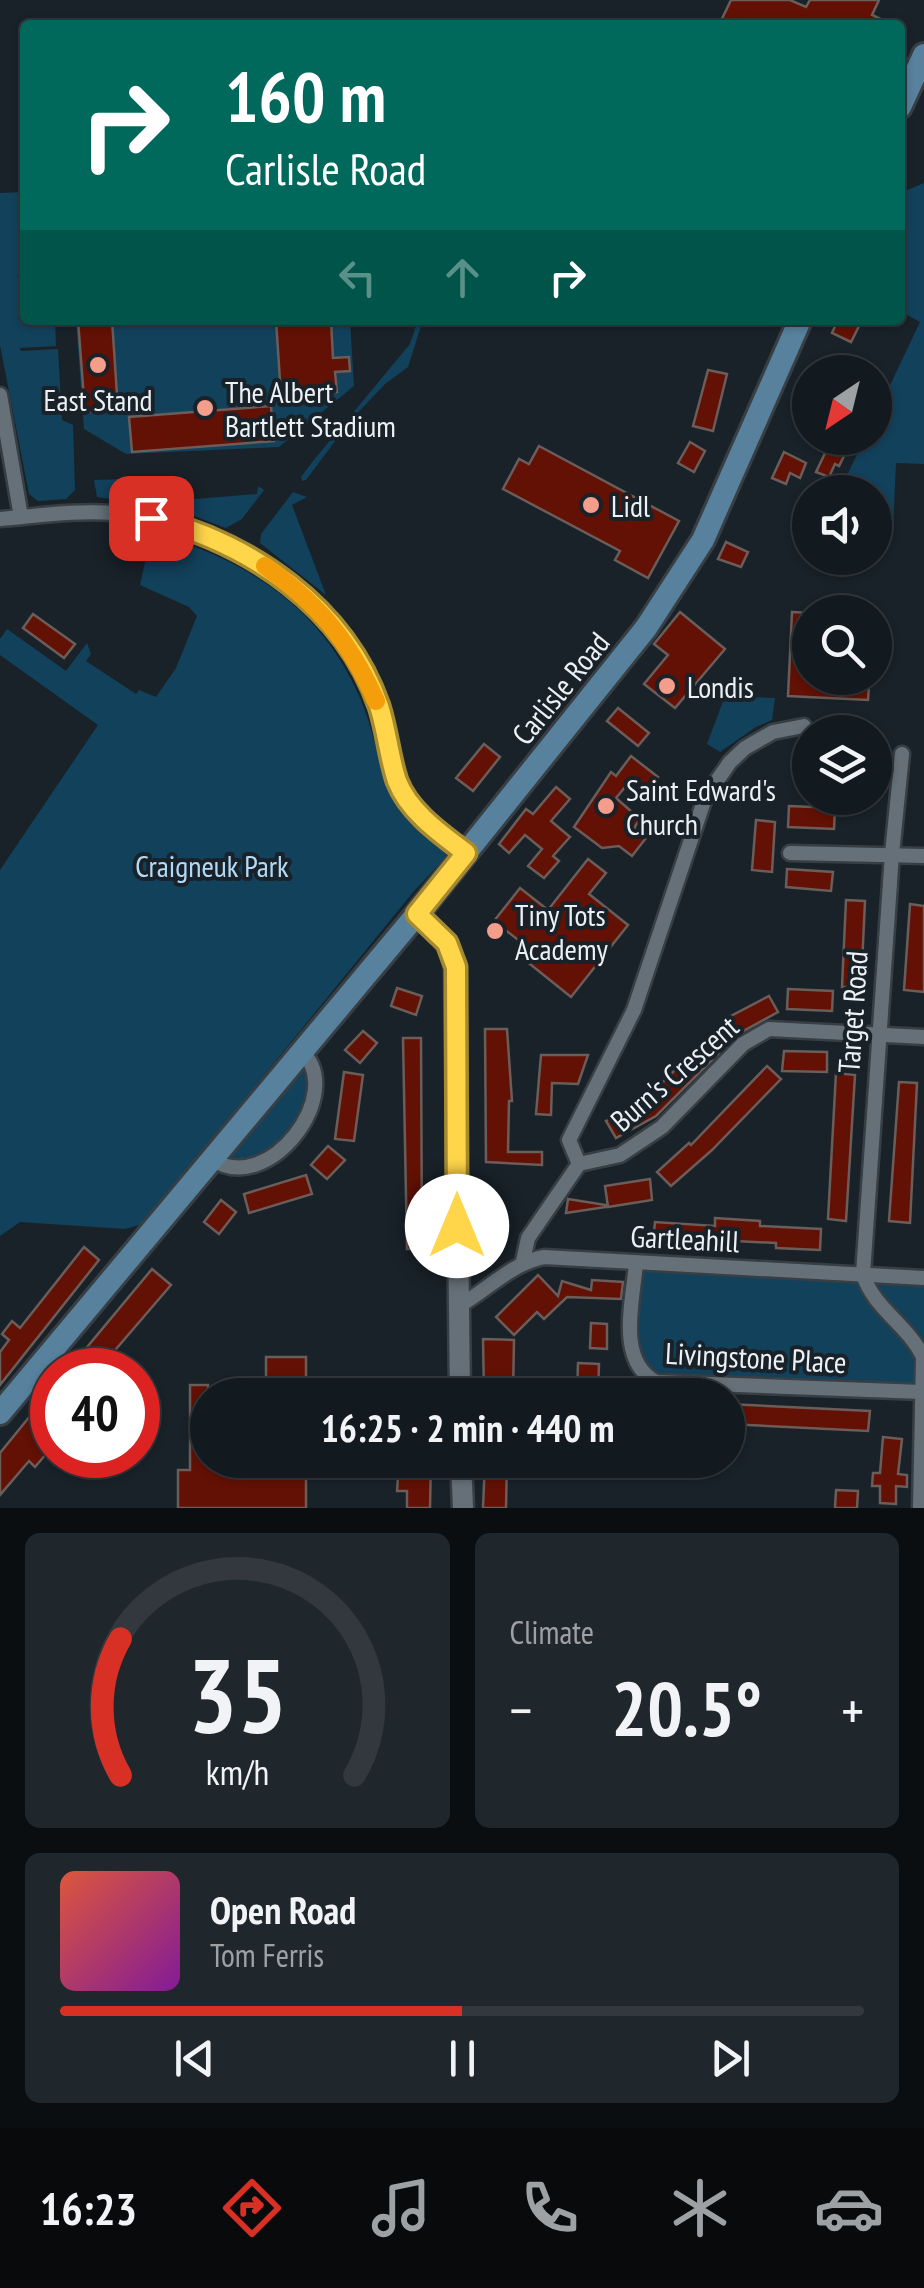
<!DOCTYPE html>
<meta charset="utf-8">
<style>
body{margin:0;font-family:"PT Sans Narrow",sans-serif;background:#20272c;color:#f1f3f6;height:100vh;display:flex;flex-direction:column;font-size:38px;white-space:nowrap}
*{box-sizing:border-box;margin:0}
p{font-size:32px;color:#9da1a4}
.icon{flex:none;width:55px;height:55px;fill:none;stroke:currentColor;stroke-width:2;stroke-linecap:round;stroke-linejoin:round}
.map{position:relative;height:1508px;overflow:hidden}
.panel{display:flex;flex-direction:column;gap:25px;padding:25px;background:#0a0e11;flex:1}
.panel>*{flex:none}
.guide{position:absolute;left:20px;top:20px;width:885px;height:305px;border-radius:10px;box-shadow:0 2px 8px #0004,0 0 0 2px #32383d;background:#00695c;color:#fff;overflow:hidden}
.needle{width:65px;rotate:215deg}
.controls{position:absolute;left:792px;top:355px;display:grid;gap:20px}
.controls a{display:grid;place-items:center;width:100px;height:100px;border-radius:50%;background:#131a1f;box-shadow:0 2px 8px #0004,0 0 0 2px #32383d;font-size:50px}
.speed{position:absolute;left:30px;top:1348px;display:flex;gap:20px;font-size:50px;font-weight:700;text-align:center}
.speed>*{display:grid;place-content:center;width:130px;height:130px;border-radius:50%;background:#131a1f;box-shadow:0 2px 8px #0004,0 0 0 2px #32383d;line-height:1}
.speed .limit{border:15px solid #d22;background:#fff;color:#111}
.pin{position:absolute;display:grid;place-items:center;width:85px;height:85px;color:#fff;margin:-42px;border-radius:20px;box-shadow:0 5px 15px #0006}
.me{position:absolute;width:110px;margin:-55px;rotate:0deg;stroke-linejoin:round;filter:drop-shadow(0 0 8px #0008)}
.turn{display:flex;align-items:center;gap:35px;height:210px;padding:0 40px;font-size:45px}
.turn .icon{width:130px;height:130px;stroke-width:2.5}
.turn b{display:block;font-size:70px;line-height:85px}
.lanes{display:flex;align-items:center;height:95px;padding:0 40px;background:#0003;justify-content:center;gap:50px;direction:ltr}
.lanes .off{opacity:.35}
.big{font-size:75px;font-weight:700;line-height:1.1}
.panel .card{flex:1;display:flex;flex-direction:column;justify-content:center;gap:15px;min-width:0;padding:0 35px;border-radius:15px;background:#20272c}
.panel .dial{align-items:center;gap:0}
.dial svg{height:260px;overflow:visible;fill:none;stroke:#32383d;stroke-width:7;stroke-linecap:round;text-anchor:middle}
.dial text{fill:#f1f3f6;stroke:none}
.song{display:flex;align-items:center;gap:30px}
.cover{width:120px;height:120px;border-radius:15px;background:linear-gradient(135deg,hsl(10 70% 55%),hsl(290 70% 35%))}
.played{height:10px;border-radius:5px;background:linear-gradient(90deg,#d93025 50%,#32383d 50%)}
.keys{display:flex;justify-content:space-around;direction:ltr}
.heat{display:flex;justify-content:space-between;align-items:center;font-size:55px;direction:ltr}
.panel .tiles{flex:1;display:grid;gap:25px;grid-template-columns:1fr 1fr}
.card:last-child{grid-column:span 2}
.trip{position:absolute;left:190px;top:1378px;width:555px;height:100px;border-radius:50px;background:#131a1f;box-shadow:0 2px 8px #0004,0 0 0 2px #32383d;font-weight:700;line-height:100px;text-align:center}
.dock{display:flex;height:160px;justify-content:space-around;align-items:center;background:#080a0c;color:#9da1a4}
.dock .icon{width:70px;height:70px}
.dock .on{color:#d93025}
.dock b{font-size:45px;color:#f1f3f6}
.map>svg:first-child{display:block}
.green{fill:#12415c}
.building{fill:#621104;stroke:#6a5d5a;stroke-width:2.5}
.lines{fill:none;stroke-linecap:round;stroke-linejoin:round}
.street-casing{stroke:#373e44;stroke-width:19}
.secondary-casing{stroke:#373e44;stroke-width:25}
.primary-casing{stroke:#373e44;stroke-width:28}
.street{stroke:#657078;stroke-width:14}
.secondary{stroke:#657078;stroke-width:20}
.primary{stroke:#57819d;stroke-width:22}
.route-casing{stroke:#a68a30;stroke-width:25}
.route{stroke:#ffd54a;stroke-width:18}
.slow{stroke:#f59e0b;stroke-width:18}
.poi-dot{fill:#f49d8b;stroke:#192229;stroke-width:4}
.labels{text-anchor:middle;dominant-baseline:central;stroke-width:8;stroke-linejoin:round;paint-order:stroke}
.poi-label{font-size:30px;fill:#ebf1f6;stroke:#192229;text-anchor:start}
.street-label{font-size:30px;fill:#ebf1f6;stroke:#192229}
.park-label{font-size:30px;fill:#b2daf7;stroke:#192229}
</style>
<div class="map">
<svg width="924" height="1508" viewBox="0 0 924 1508">
<rect width="100%" height="100%" fill="#192229"/>
<!-- green -->
<g class="green">
<path d="M924,183V464L896,463L893,528L875,523V492H839L865,438H875V417L920,322L900,311V193Z"/>
<path d="M25,192V275L15,277H25V320H55L56,346L20,348L21,351L58,349L62,420L73,425L75,490L66,499L38,501L29,494L0,345V193Z"/>
<path d="M76,320H350L354,386L279,447L126,454L84,429Z"/>
<path d="M418,320H423L408,367L385,384L350,421L306,480L302,481L301,477L313,461L410,344Z"/>
<path d="M158,478L160,488L168,490L171,501L257,494L258,486L264,490L242,519L226,528L173,508L97,497L94,480Z"/>
<path d="M293,492L307,497L292,505L326,595L260,543L261,534Z"/>
<path d="M143,530C239,556 319,602 360,698C377,737 380,785 408,818C419,832 435,843 449,854L414,891L143,1224L125,1229L20,1222L0,1236V870L98,725L0,655V639L7,629L66,671L87,643L91,654L86,661L136,694L139,690L156,697L176,668L197,616L189,607L140,585L147,553Z"/>
<path d="M725,696L775,698L772,720L756,727L720,752L707,744Z"/>
<path d="M304,1067C320,1099 290,1147 257,1157C248,1160 236,1160 226,1162Z"/>
<path d="M641,1271L924,1284V1351L919,1391L657,1380L633,1348Z"/>
</g>
<!-- building -->
<g class="building">
<path d="M731,0H790L806,7L810,0H879L872,15L893,25H719Z"/>
<path d="M78,320H112L118,410L85,412Z"/>
<path d="M276,320H331L333,358L349,357L350,371L335,372L337,392L281,396Z"/>
<path d="M838,320H862L851,342L832,333Z"/>
<path d="M708,370L727,374L713,431L693,426Z"/>
<path d="M271,406L274,441L132,452L129,417Z"/>
<path d="M690,442L705,451L694,472L678,463Z"/>
<path d="M539,446L679,521L648,578L615,560L620,551L503,489L519,459L529,464Z"/>
<path d="M828,447L844,456L839,466L835,464L829,477L816,472Z"/>
<path d="M784,452L806,463L800,478L790,473L786,484L772,478Z"/>
<path d="M726,542L748,552L741,567L718,559Z"/>
<path d="M680,612L725,649L675,708L644,684L668,655L654,644Z"/>
<path d="M792,612L810,613V678H841L840,683L869,685L868,700L788,696Z"/>
<path d="M33,614L75,644L64,658L23,628Z"/>
<path d="M618,708L649,733L638,746L607,721Z"/>
<path d="M484,744L500,757L473,791L456,778Z"/>
<path d="M631,756L658,777L655,781L666,790L657,802L630,781L616,798L640,819L634,828L646,838L632,856L619,846L602,848L574,827L611,772L616,776Z"/>
<path d="M556,787L570,799L551,821L570,837L553,856L559,861L544,878L528,866L542,849L525,835L509,853L499,844L526,809L533,814Z"/>
<path d="M789,806L835,808L834,829L788,827Z"/>
<path d="M756,820L775,822L772,872L752,870Z"/>
<path d="M588,859L606,873L589,894L628,925L571,997L515,952L522,943L494,921L520,888L548,910Z"/>
<path d="M787,869L833,872L831,891L786,887Z"/>
<path d="M846,900L865,901L861,987H842Z"/>
<path d="M910,904L924,906V992L904,990Z"/>
<path d="M397,988L422,996L416,1015L391,1006Z"/>
<path d="M788,989L833,991L832,1011L787,1009Z"/>
<path d="M769,996L778,1012L738,1034L656,1116L616,1138L606,1121L646,1099L727,1018Z"/>
<path d="M485,1029H507L512,1101H509L508,1152H542V1165L486,1162Z"/>
<path d="M363,1031L377,1043L360,1063L345,1050Z"/>
<path d="M403,1038H421L422,1249H407Z"/>
<path d="M784,1051L827,1052V1072L782,1071Z"/>
<path d="M541,1055H588L578,1084L552,1083L551,1115L536,1114Z"/>
<path d="M767,1066L781,1079L712,1150L671,1186L657,1172L689,1143L691,1145Z"/>
<path d="M344,1072L363,1075L354,1141L335,1139Z"/>
<path d="M836,1073L855,1075L846,1221L828,1219Z"/>
<path d="M899,1082L917,1083L910,1223L889,1221Z"/>
<path d="M328,1146L345,1160L327,1179L311,1165Z"/>
<path d="M306,1175L312,1194L249,1213L244,1194Z"/>
<path d="M650,1179L652,1200L608,1207L605,1186Z"/>
<path d="M568,1199L606,1205V1207L566,1213Z"/>
<path d="M221,1200L236,1212L219,1234L204,1222Z"/>
<path d="M715,1218L760,1221V1226L821,1229L820,1250L776,1248V1243L697,1239L696,1244L653,1241L655,1222L715,1226Z"/>
<path d="M84,1247L99,1260L0,1385V1352L9,1340L2,1334L12,1321L20,1328Z"/>
<path d="M152,1269L171,1285L98,1370H68Z"/>
<path d="M538,1275L558,1296L562,1281L591,1290L592,1280L623,1282L621,1299L567,1297L544,1319L537,1312L514,1335L496,1317Z"/>
<path d="M591,1323L607,1324V1349L590,1348Z"/>
<path d="M483,1339L514,1340L513,1393L484,1395Z"/>
<rect x="266" y="1357" width="40" height="38"/>
<path d="M578,1363L599,1364L598,1395H577Z"/>
<path d="M190,1385H208V1460H306V1508H178V1470H190Z"/>
<path d="M52,1389V1447L35,1467L29,1461L0,1495V1453Z"/>
<path d="M728,1404L870,1411L868,1431L728,1424Z"/>
<path d="M883,1437L902,1439L898,1474L907,1475V1487L896,1486V1504L880,1503V1486H872L873,1473H880Z"/>
<path d="M409,1460H431L430,1508H407V1491H397L398,1477L408,1478Z"/>
<path d="M485,1460H507L506,1508H483Z"/>
<path d="M836,1490L858,1491L857,1508H835Z"/>
</g>
<g class="lines">
<defs>
<g id="street">
<path d="M0,395L21,517"/>
<path d="M0,519C38,516 75,510 113,513C221,520 327,589 371,688C384,718 385,752 398,783C410,813 441,833 466,853"/>
<path d="M902,754L892,854L863,1274C873,1308 908,1325 923,1357L920,1508"/>
<path d="M790,853L924,856"/>
<path d="M212,1159C268,1198 348,1092 301,1051"/>
<path d="M579,1164L620,1155L662,1127L743,1044L769,1029L924,1037"/>
<path d="M523,1261L528,1238L579,1164L569,1140L634,1010L705,798L730,762L745,748L773,732L804,726"/>
<path d="M636,1263C633,1302 616,1360 656,1382L922,1392"/>
<path d="M459,1306C487,1290 512,1263 544,1257L924,1278"/>
</g>
<g id="secondary">
<path d="M417,914L447,943L455,967L460,1395"/>
<path d="M461,1460L463,1508"/>
</g>
<g id="primary">
<path d="M900,107L924,55"/>
<path d="M0,1413L417,914L646,628L703,540L800,320"/>
</g>
</defs>
<!-- street casing -->
<use href="#street" class="street-casing"/>
<!-- secondary casing -->
<use href="#secondary" class="secondary-casing"/>
<!-- primary casing -->
<use href="#primary" class="primary-casing"/>
<!-- street -->
<use href="#street" class="street"/>
<!-- secondary -->
<use href="#secondary" class="secondary"/>
<!-- primary -->
<use href="#primary" class="primary"/>
</g>
<g class="lines">
<defs>
<path id="route" d="M151,518C250,543 344,606 379,706C387,731 389,757 397,781C409,812 441,834 466,853L417,914L447,943L456,967L457,1226"/>
</defs>
<!-- route casing -->
<use href="#route" class="route-casing"/>
<!-- route -->
<use href="#route" class="route"/>
<!-- slow -->
<path class="slow" d="M265,566C318,604 349,640 376,701"/>
</g>
<!-- markers -->
<g class="poi-dot">
<circle cx="98" cy="365" r="10"/>
<circle cx="205" cy="408" r="10"/>
<circle cx="591" cy="505" r="10"/>
<circle cx="667" cy="686" r="10"/>
<circle cx="606" cy="806" r="10"/>
<circle cx="495" cy="931" r="10"/>
</g>
<g class="labels">
<!-- poi labels -->
<g class="poi-label">
<text x="225" y="391">The Albert<tspan x="225" dy="34">Bartlett Stadium</tspan></text>
<text x="98" y="399" text-anchor="middle">East Stand</text>
<text x="611" y="505">Lidl</text>
<text x="687" y="686">Londis</text>
<text x="626" y="789">Saint Edward's<tspan x="626" dy="34">Church</tspan></text>
<text x="515" y="914">Tiny Tots<tspan x="515" dy="34">Academy</tspan></text>
</g>
<!-- street labels -->
<g class="street-label">
<text transform="translate(560 688) rotate(-51)">Carlisle Road</text>
<text transform="translate(852 1012) rotate(-86)">Target Road</text>
<text transform="translate(674 1073) rotate(-41)">Burn's Crescent</text>
<text transform="translate(685 1238) rotate(3)">Gartleahill</text>
<text transform="translate(756 1357) rotate(3)">Livingstone Place</text>
</g>
<!-- park labels -->
<g class="park-label">
<text x="212" y="865">Craigneuk Park</text>
</g>
</g>
</svg>
<div class="controls">
<a><svg class="needle" viewBox="-14 -14 28 28"><path d="M0-13l5 13h-10z" fill="#e53935"/><path d="M0 13l5-13h-10z" fill="#9da1a4"/></svg></a>
<a><svg class="icon" aria-label="sound" viewBox="0 0 24 24"><path d="M4 9h4l5-4v14l-5-4H4zM17 9q2 3 0 6"/></svg></a>
<a><svg class="icon" aria-label="search" viewBox="0 0 24 24"><circle cx="10" cy="10" r="6"/><path d="M15 15l6 6"/></svg></a>
<a><svg class="icon" aria-label="layers" viewBox="0 0 24 24"><path d="M12 4l9 5-9 5-9-5zM3 14l9 5 9-5"/></svg></a>
</div>
<div class="speed"><div class="limit">40</div></div>
<div class="pin" style="left:151px;top:518px;background:#d93025"><svg class="icon" aria-label="arrive" viewBox="0 0 24 24"><path d="M6 21V4h12l-3 4 3 4H6"/></svg></div>
<svg class="me" style="left:457px;top:1226px" viewBox="-20 -20 40 40"><circle r="19" fill="#fff"/><path d="M0-13L10 11 0 6-10 11z" fill="#ffd54a"/></svg>
<div class="trip">16:25 · 2 min · 440 m</div>
<div class="guide">
<div class="turn"><svg class="icon" aria-label="right" viewBox="0 0 24 24"><path d="M7 20v-9h11M14 6l5 5-5 5"/></svg><div><b>160 m</b>Carlisle Road</div></div>
<div class="lanes"><svg class="icon off" aria-label="left" viewBox="0 0 24 24"><path d="M17 20v-9H6M10 6l-5 5 5 5"/></svg><svg class="icon off" aria-label="ahead" viewBox="0 0 24 24"><path d="M12 20V5M6 11l6-6 6 6"/></svg><svg class="icon" aria-label="right" viewBox="0 0 24 24"><path d="M7 20v-9h11M14 6l5 5-5 5"/></svg></div>
</div>
</div>
<section class="panel">
<div class="tiles">
<div class="card dial"><svg viewBox="0 0 100 80">
<path d="M14 69A42 42 0 1 1 86 69"/>
<path d="M14 69A42 42 0 0 1 14 27" stroke="#d93025"/>
<text x="50" y="56" font-size="32" font-weight="700">35</text>
<text x="50" y="72" font-size="11">km/h</text>
</svg></div>
<div class="card"><p>Climate</p>
<div class="heat"><a>−</a><b class="big">20.5°</b><a>+</a></div>
</div>
<div class="card">
<div class="song"><i class="cover"></i><div><b>Open Road</b><p>Tom Ferris</p></div></div>
<div class="played"></div>
<div class="keys"><svg class="icon" aria-label="previous" viewBox="0 0 24 24"><path d="M18 5L8 12l10 7zM5 5v14"/></svg><svg class="icon" aria-label="pause" viewBox="0 0 24 24"><path d="M8 5v14M16 5v14"/></svg><svg class="icon" aria-label="next" viewBox="0 0 24 24"><path d="M6 5l10 7-10 7zM19 5v14"/></svg></div>
</div>
</div>
</section>
<nav class="dock">
<b>16:23</b>
<svg class="icon on" aria-label="directions" viewBox="0 0 24 24"><path d="M12 3l9 9-9 9-9-9zM9 14v-3h6M13 9l2 2-2 2"/></svg>
<svg class="icon" aria-label="music" viewBox="0 0 24 24"><path d="M9 18V5l10-2v13"/><circle cx="6" cy="18" r="3"/><circle cx="16" cy="16" r="3"/></svg>
<svg class="icon" aria-label="phone" viewBox="0 0 24 24"><path d="M5 4h4l2 5-3 2q2 4 5 5l2-3 5 2v4C11 20 4 13 5 4z"/></svg>
<svg class="icon" aria-label="climate" viewBox="0 0 24 24"><path d="M12 3v18M4 7l16 10M4 17L20 7"/></svg>
<svg class="icon" aria-label="car" viewBox="0 0 24 24"><path d="M5 17H2v-5l4-1 3-4h7l3 4 3 1v5h-3M9 17h6M6 11h13"/><circle cx="7" cy="17" r="2"/><circle cx="17" cy="17" r="2"/></svg>
</nav>
